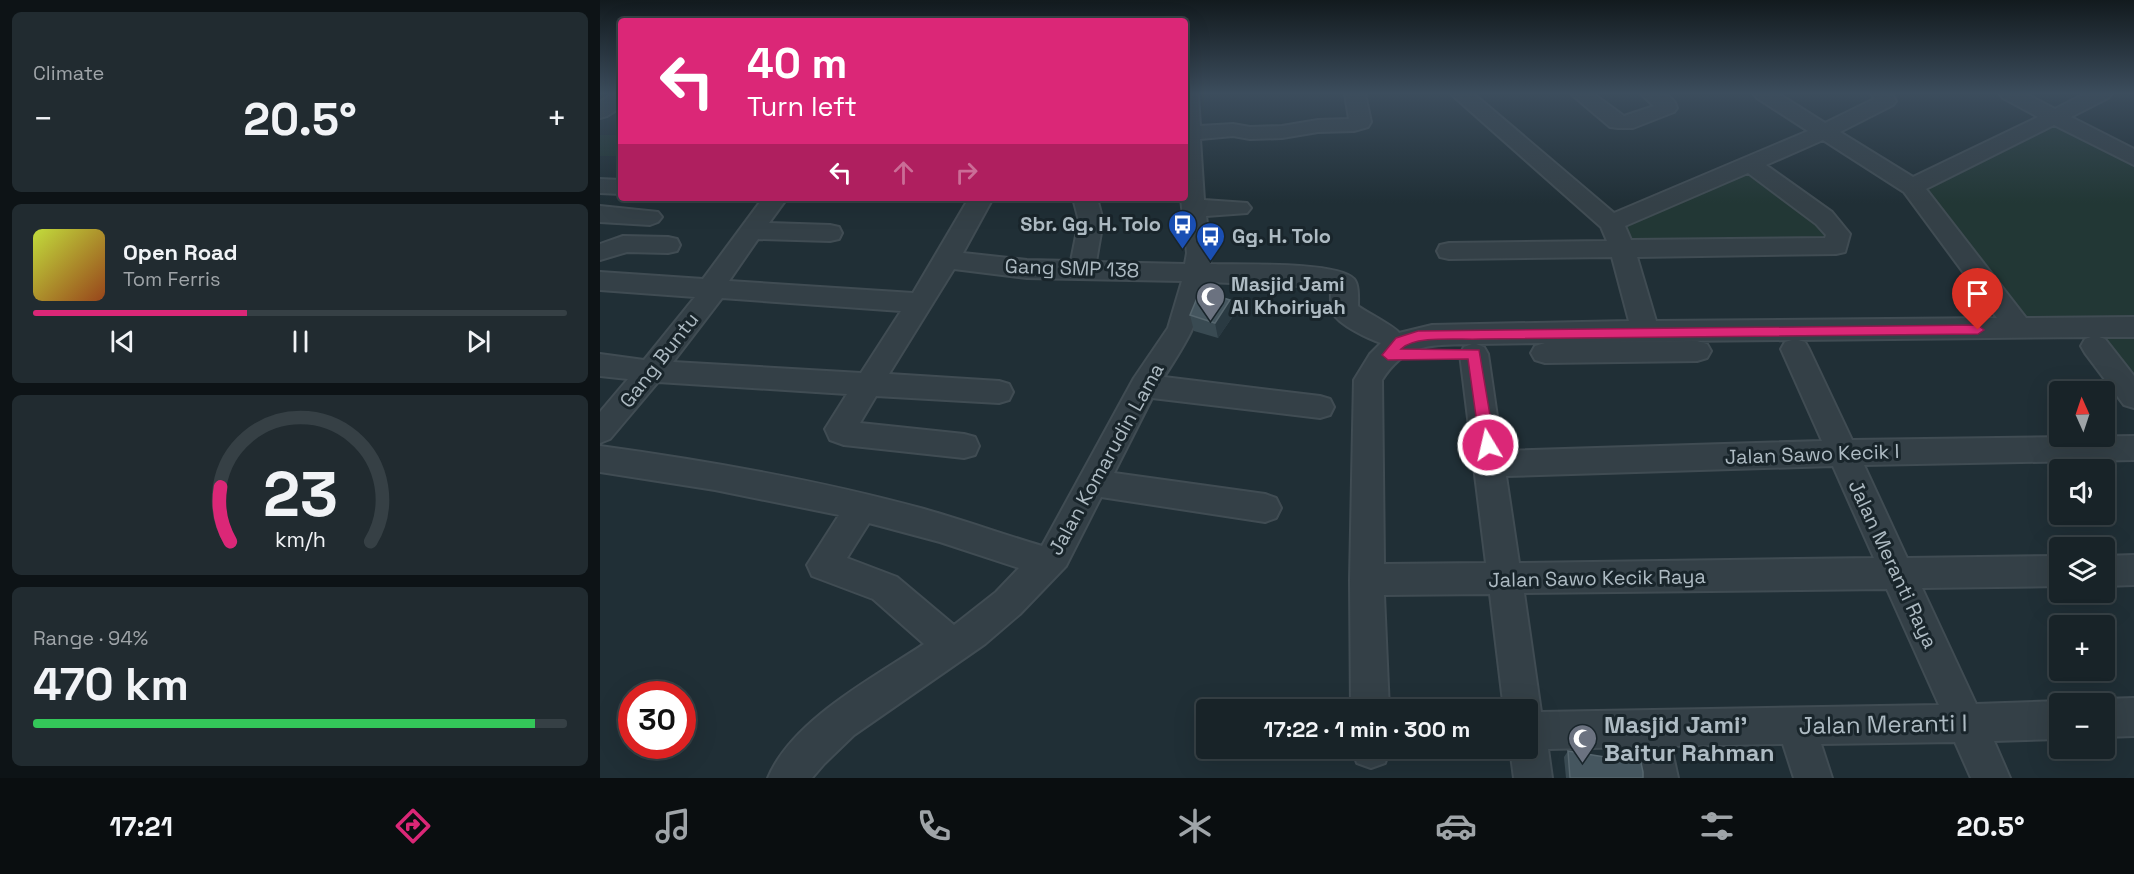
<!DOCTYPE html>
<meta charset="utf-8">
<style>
body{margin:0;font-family:"Space Grotesk",sans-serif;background:#212b30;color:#f1f3f6;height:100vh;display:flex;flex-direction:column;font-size:22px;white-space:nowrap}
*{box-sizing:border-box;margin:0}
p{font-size:20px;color:#9fa4a8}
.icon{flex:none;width:33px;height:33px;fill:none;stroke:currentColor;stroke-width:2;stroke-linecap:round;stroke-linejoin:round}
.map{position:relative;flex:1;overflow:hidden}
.side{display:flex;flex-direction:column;gap:12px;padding:12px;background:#0d1316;width:600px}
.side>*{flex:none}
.hud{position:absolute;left:18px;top:18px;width:570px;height:183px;border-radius:6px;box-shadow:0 6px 24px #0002,0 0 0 2px #364045;background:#db2777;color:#fff;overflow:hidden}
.needle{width:39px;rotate:357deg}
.buttons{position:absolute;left:1449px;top:381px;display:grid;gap:12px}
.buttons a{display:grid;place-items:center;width:66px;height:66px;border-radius:6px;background:#182328;box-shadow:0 6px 24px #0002,0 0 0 2px #364045;font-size:30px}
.speed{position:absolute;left:18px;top:681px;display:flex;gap:12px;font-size:30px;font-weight:700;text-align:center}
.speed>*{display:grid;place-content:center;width:78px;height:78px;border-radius:50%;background:#182328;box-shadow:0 6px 24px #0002,0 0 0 2px #364045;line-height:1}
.speed .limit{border:9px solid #d22;background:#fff;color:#111}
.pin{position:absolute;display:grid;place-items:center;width:51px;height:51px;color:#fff;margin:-62px -26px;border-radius:50% 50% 50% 0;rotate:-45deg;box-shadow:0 0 6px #0007}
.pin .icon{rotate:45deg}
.me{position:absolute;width:66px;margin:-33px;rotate:351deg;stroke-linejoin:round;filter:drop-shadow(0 0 4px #0008)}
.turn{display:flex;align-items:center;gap:21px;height:126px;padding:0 30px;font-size:27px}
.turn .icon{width:78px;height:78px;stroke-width:2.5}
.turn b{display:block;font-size:42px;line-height:51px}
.lanes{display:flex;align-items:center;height:57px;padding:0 30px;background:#0003;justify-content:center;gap:30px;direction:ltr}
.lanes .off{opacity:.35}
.big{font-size:45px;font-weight:800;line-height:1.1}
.side .tile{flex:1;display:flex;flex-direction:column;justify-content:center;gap:9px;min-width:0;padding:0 21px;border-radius:9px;background:#212b30}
.side .dial{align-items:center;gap:0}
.dial svg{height:156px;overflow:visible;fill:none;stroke:#364045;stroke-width:7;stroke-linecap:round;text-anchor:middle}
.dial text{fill:#f1f3f6;stroke:none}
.song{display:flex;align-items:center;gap:18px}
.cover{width:72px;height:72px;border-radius:9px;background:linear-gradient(135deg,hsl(70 70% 55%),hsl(20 70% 35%))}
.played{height:6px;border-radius:3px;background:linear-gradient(90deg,#db2777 40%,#364045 40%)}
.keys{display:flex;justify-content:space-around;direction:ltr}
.heat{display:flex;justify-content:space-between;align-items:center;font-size:33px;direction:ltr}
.charge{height:9px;border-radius:4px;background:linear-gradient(90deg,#34c759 94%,#364045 0)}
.trip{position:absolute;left:596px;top:699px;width:342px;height:60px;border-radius:6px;background:#182328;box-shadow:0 6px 24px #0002,0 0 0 2px #364045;font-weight:800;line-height:60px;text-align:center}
.menu{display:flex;height:96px;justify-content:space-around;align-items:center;background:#0a0e10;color:#9fa4a8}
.menu .icon{width:42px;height:42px}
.menu .current{color:#db2777}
.menu b{font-size:27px;color:#f1f3f6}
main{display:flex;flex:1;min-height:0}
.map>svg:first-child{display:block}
.green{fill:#223735}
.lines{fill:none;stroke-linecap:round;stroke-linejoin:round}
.minor-casing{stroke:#404c53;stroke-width:4}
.minor{fill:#344047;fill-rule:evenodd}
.wall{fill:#394a52}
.shaded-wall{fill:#2a3a42}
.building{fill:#45565f;stroke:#56666e;stroke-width:1.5}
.route{fill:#db2777;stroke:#8e194d;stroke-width:1.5}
.labels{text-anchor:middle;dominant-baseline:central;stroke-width:6;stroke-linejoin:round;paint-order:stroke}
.poi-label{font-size:20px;font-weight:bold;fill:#aebbc3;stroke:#19252b;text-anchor:start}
.street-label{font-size:20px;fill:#aebbc3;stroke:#19252b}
.near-poi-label{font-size:24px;font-weight:bold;fill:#aebbc3;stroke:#19252b;text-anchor:start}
.near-street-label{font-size:24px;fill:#aebbc3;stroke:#19252b}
</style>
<main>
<section class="side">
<div class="tile"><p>Climate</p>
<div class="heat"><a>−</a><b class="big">20.5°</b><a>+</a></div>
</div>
<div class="tile">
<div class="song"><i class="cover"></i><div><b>Open Road</b><p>Tom Ferris</p></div></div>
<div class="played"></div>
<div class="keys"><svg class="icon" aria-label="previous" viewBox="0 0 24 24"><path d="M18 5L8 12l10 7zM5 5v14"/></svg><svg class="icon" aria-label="pause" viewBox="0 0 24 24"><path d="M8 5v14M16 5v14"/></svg><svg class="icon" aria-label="next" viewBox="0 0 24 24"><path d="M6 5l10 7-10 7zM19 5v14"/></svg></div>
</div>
<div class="tile dial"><svg viewBox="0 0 100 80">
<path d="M14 69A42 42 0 1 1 86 69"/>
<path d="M14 69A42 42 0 0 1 9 41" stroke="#db2777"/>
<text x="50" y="56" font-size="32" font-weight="700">23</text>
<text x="50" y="72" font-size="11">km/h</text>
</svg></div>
<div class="tile"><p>Range · 94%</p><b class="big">470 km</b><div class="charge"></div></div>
</section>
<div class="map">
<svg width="1534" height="778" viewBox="0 0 1534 778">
<rect width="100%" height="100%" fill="#202f36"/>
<!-- green -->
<g class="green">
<path d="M1456,118L1534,158V397L1482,328L1420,329L1312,187Z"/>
<rect x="0" y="135" width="21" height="21"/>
<path d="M1164,163L1223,220L1234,243L1030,239L1019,222Z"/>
</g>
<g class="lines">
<defs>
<g id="minor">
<path d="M12,94H21V107L7,116L0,118V102Z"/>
<path d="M585,94H598L600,126L633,124L650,127L682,126L718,120L749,119L745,94H765L771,122L768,127L754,131L718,132L682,138L650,139L633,136L600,139L604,200L647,203L651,208L647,213L606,216L611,253L610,264C637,265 737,261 754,279C759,285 758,298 758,306C766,312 796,327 799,333L832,325L1029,321L1012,257L849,259L840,257L837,251L840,245L849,243L1007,241L1001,227L851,94H874L1014,213L1208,131L1157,98L1154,94H1179L1225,123L1274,99L1271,94H1292L1296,101L1293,105L1240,132L1313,177L1438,117L1403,98L1400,94H1426L1455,109L1484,94H1511L1508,98L1471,117L1534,149V165L1454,125L1326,189L1426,318L1534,317V337H1499L1505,339L1534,376V408L1524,405L1485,353L1481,346L1485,339L1491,337L1198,340L1205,342L1209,349L1252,440L1534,436V460L1264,465L1307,558L1460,556V586L1322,588L1376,704L1460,701L1465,704H1460V739L1394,741L1410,778H1371L1355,742L1221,744L1232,778H1194L1183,744L1071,746L1078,778H1040L1033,747L948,749L952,778H914L910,748H927V710H904L890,594L784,595L789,710H751L750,580L754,380L770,354L781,343C769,339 739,325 733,313C730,306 731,296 731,289L726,287L608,282C599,322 586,343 564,377L720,396L730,399L734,407L730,415L720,418L552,398L514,473L665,494L676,498L681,508L676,518L665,522L501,497L466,566L420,614L385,644L254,735L224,764L212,778H168C192,720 273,678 324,644L273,599L212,576L207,565L239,515L115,490L0,472V446C109,461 218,480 324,509C363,520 402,534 442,546L534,378L568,328L582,281L427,278L354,269L289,374L399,381L409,384L413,392L409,400L399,403L276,396L260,423L364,434L375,437L379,446L375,455L364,458L244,445L230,440L225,429L247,394L58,382L10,439L0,443V412L28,379L0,376V354L44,360L95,297L0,290V272L103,279L163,198H183L185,201L169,223L230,225L239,227L242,233L239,239L230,241L158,239L129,281L313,293L369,198H393L363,253L427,260L471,261L479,221L473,198H497L503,221L496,262L585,264L587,253L581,198H585ZM1223,140L1304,192L1397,318L1056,321L1037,257L1236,254L1245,252L1250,234L1232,212L1166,165ZM1148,173L1216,224L1226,235L1225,238L1031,240L1025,226ZM122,298L301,311L261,373L73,362ZM1192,340L1185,342L1181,349L1222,441L902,451L888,354L884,347L876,344L945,343L935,346L931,353L935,360L945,363L1097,361L1107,358L1111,351L1107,344L1097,341L968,342ZM872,344L864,347L860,354L886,563L784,564L782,380C806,342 832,345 872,344ZM1233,466L1274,558L919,563L906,476ZM269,523L340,542L419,568L396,592L354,625L297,577L247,558ZM1287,589L1339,705L941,712L924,593Z"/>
<path d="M971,94H994L1024,116L1054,106L1041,94C1055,94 1073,91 1077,108L1074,112L1033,128H1018L1010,127Z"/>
<path d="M0,179L21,180V194L0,193Z"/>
<path d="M0,206L58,212L62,217L58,222L50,225L0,222Z"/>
<path d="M23,236L68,237L77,239L80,245L77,251L68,253L27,252L0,260V244Z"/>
<path d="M1534,555V585L1504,586V556Z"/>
<path d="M1534,698V736L1504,737V704H1494L1504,699Z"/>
<path d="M790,748L785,763L771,768L757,763L752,749Z"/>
</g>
</defs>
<!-- minor casing -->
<use href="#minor" class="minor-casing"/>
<!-- minor -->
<use href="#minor" class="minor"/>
</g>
<!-- wall -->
<g class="wall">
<path d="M630,300L633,316L618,338L594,331L590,315Z"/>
<path d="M968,751L1043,778H966L964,757Z"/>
</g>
<!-- shaded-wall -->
<path class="shaded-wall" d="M630,300L633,316L618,338L615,323Z"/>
<!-- building -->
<g class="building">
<path d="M600,291L630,300L615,323L590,315Z"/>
<path d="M968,751L1041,763L1043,772V778H970Z"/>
</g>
<!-- sky -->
<linearGradient id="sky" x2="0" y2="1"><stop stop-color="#121a1e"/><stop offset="0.46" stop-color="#3c4d5d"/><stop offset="1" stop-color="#3c4d5d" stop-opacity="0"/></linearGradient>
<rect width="1534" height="203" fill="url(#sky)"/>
<!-- route -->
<path class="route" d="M1378,325L1384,330L1378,334L880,339C860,340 815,335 801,349L879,350L895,445L893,449H882L880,445L868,359L788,360L782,355L796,338L818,331Z"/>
<!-- icons -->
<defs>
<symbol id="bus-pin" viewBox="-11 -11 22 30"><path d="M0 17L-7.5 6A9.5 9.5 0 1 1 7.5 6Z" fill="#1a4fb4" stroke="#19252b"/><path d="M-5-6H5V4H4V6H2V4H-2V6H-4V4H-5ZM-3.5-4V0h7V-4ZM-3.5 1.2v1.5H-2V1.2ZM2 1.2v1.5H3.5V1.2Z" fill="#fff"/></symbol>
<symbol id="mosque-pin" viewBox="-11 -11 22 30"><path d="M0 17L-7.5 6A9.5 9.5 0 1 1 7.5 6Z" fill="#6b7280" stroke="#19252b"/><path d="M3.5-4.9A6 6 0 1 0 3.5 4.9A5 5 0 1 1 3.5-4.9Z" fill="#fff"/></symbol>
</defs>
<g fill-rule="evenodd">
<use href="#bus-pin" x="566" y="208" width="33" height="45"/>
<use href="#bus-pin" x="594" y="220" width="33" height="45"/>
<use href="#mosque-pin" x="594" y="280" width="33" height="45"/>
<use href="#mosque-pin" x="966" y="722" width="33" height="45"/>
</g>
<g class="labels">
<!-- poi labels -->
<g class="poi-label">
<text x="561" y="224" text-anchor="end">Sbr. Gg. H. Tolo</text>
<text x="632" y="236">Gg. H. Tolo</text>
<text x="631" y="284">Masjid Jami<tspan x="631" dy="23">Al Khoiriyah</tspan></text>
</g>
<!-- street labels -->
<g class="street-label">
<text transform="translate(472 268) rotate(2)">Gang SMP 138</text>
<text transform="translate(59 360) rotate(-52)">Gang Buntu</text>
<text transform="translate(1212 454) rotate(-2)">Jalan Sawo Kecik I</text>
<text transform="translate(506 459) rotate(-61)">Jalan Komarudin Lama</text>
<text transform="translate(1293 564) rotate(65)">Jalan Meranti Raya</text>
<text transform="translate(997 578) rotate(-1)">Jalan Sawo Kecik Raya</text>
</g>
<!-- near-poi labels -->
<g class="near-poi-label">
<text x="1004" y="724">Masjid Jami'<tspan x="1004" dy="28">Baitur Rahman</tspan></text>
</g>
<!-- near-street labels -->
<g class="near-street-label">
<text transform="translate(1283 724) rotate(-1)">Jalan Meranti I</text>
</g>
</g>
</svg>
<div class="buttons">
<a><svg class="needle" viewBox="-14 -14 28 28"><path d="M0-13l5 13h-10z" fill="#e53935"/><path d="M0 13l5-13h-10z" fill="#9fa4a8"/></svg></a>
<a><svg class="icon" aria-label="sound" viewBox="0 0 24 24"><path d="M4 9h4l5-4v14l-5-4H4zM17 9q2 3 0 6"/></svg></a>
<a><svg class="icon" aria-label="layers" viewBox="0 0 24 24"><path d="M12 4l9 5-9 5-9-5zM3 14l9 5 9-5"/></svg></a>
<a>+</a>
<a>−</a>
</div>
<div class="speed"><div class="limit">30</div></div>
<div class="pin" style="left:1378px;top:330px;background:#d93025"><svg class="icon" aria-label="arrive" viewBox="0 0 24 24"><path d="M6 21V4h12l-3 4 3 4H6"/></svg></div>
<svg class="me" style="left:888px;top:445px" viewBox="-20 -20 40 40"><circle r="17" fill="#db2777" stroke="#fff" stroke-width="3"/><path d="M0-11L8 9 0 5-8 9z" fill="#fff"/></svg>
<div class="trip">17:22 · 1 min · 300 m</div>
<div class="hud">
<div class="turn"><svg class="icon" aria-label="left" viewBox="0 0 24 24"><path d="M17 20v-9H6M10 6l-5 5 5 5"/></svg><div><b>40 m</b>Turn left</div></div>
<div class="lanes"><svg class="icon" aria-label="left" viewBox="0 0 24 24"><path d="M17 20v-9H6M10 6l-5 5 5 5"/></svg><svg class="icon off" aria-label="ahead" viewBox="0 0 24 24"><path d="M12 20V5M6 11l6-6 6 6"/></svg><svg class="icon off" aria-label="right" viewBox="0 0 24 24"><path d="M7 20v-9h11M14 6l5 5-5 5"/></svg></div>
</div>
</div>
</main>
<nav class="menu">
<b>17:21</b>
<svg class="icon current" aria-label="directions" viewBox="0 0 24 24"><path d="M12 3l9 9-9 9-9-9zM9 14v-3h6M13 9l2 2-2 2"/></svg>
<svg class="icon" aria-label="music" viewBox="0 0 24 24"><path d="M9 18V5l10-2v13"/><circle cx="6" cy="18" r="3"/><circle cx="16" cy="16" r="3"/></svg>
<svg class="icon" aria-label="phone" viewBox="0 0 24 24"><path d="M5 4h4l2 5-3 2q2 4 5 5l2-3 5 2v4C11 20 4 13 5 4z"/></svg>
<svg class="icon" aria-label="climate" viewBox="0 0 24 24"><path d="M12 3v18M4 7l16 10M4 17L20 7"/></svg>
<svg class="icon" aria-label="car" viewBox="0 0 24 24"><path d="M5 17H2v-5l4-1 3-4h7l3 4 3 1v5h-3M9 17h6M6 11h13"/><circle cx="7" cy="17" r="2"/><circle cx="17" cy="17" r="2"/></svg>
<svg class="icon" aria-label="filters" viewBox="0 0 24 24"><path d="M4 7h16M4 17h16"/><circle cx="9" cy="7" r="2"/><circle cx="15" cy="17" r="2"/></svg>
<b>20.5°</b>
</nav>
